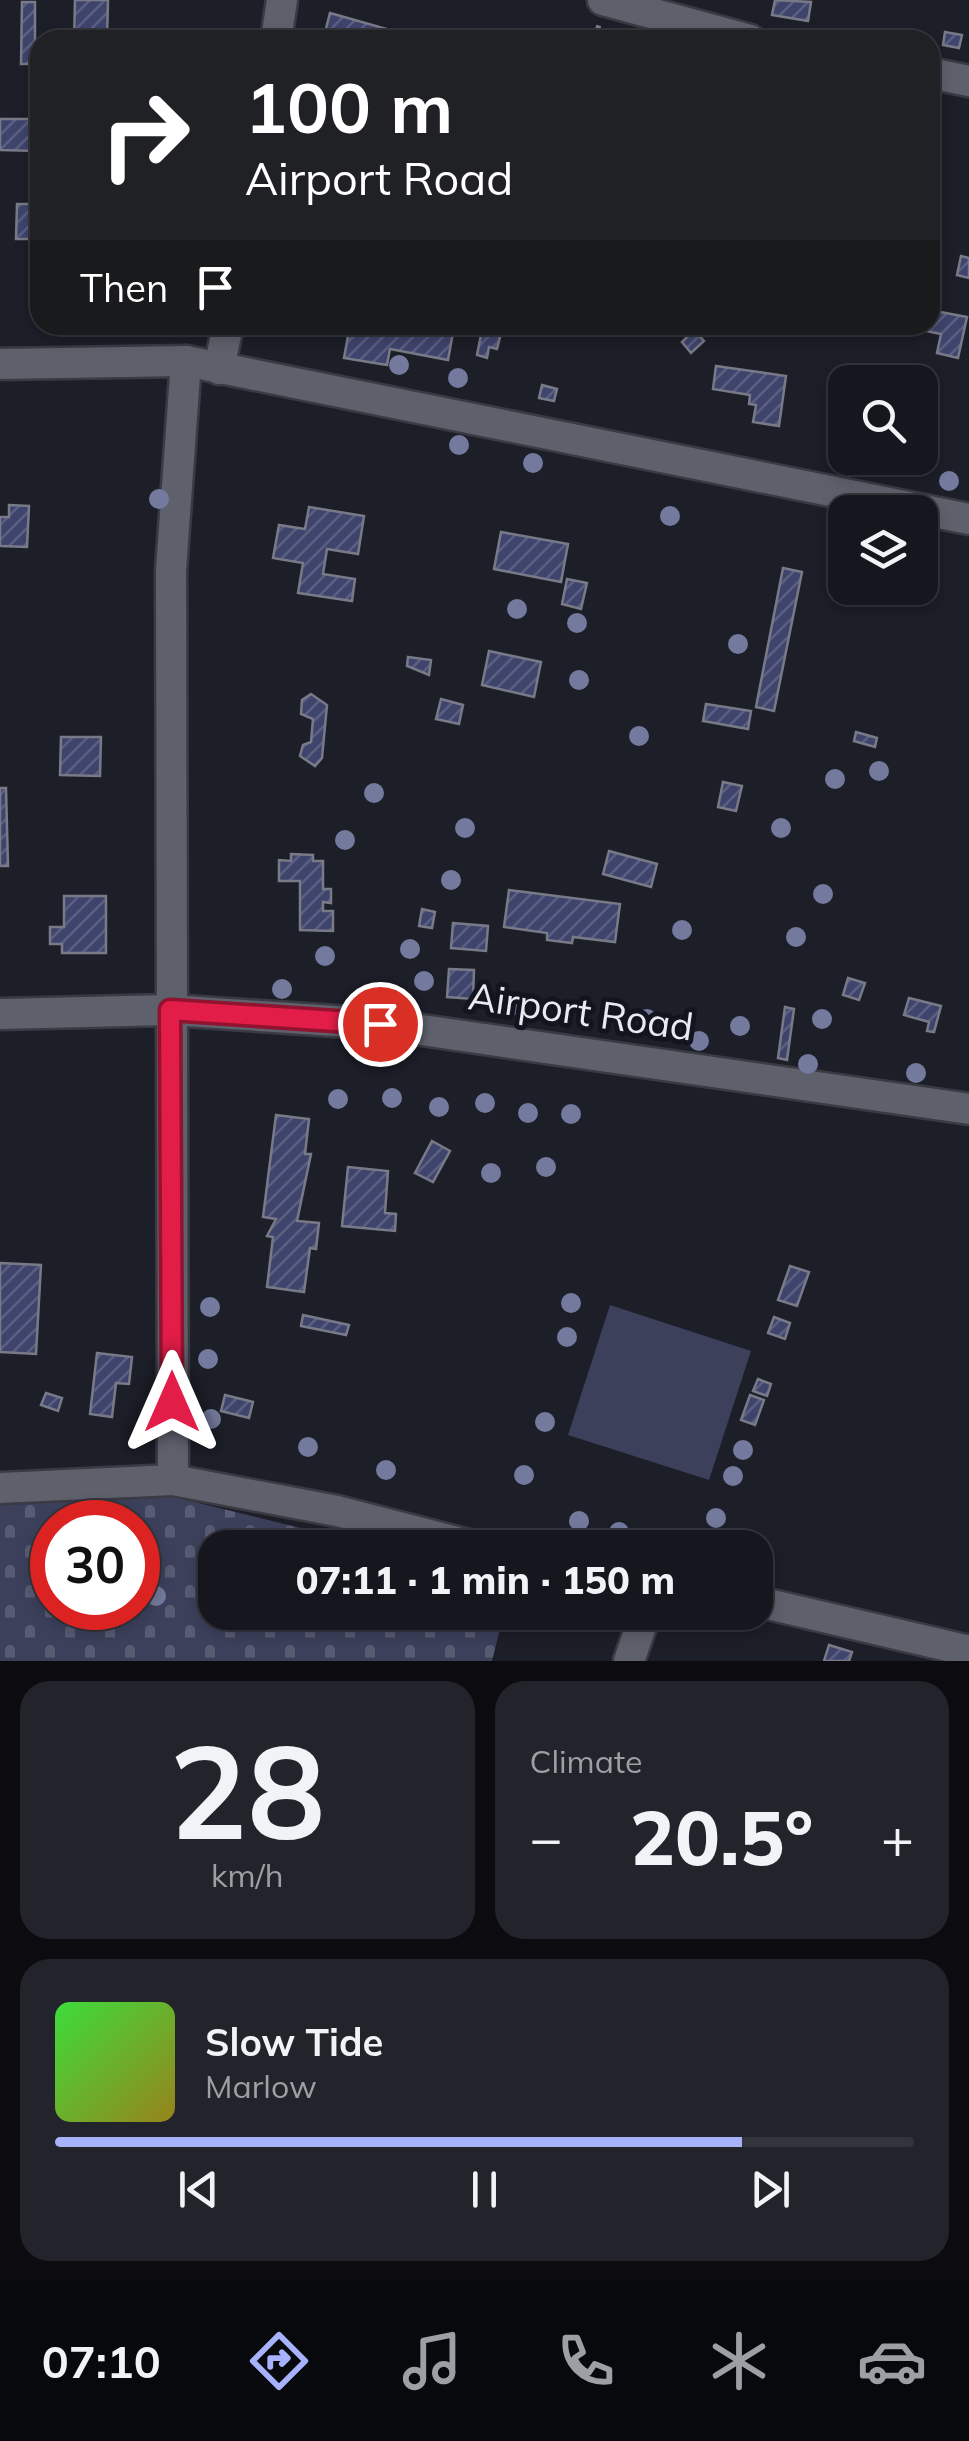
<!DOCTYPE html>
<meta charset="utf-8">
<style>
body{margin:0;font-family:Mulish,sans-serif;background:#22232b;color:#f1f3f6;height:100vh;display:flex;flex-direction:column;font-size:38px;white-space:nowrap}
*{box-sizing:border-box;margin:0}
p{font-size:32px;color:#9d9fa4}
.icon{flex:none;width:55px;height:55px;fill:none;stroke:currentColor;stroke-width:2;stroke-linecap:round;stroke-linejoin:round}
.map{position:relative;height:1661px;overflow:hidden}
.drawer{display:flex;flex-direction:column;gap:20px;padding:20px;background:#0c0c10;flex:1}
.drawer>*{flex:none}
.top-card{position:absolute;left:30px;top:30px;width:910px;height:305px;border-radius:30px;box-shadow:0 5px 15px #0003,0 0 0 2px #34353c;background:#202124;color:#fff;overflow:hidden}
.tools{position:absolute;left:828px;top:365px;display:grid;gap:20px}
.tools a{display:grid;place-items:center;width:110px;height:110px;border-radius:20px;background:#15161e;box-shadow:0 5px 15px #0003,0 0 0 2px #34353c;font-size:50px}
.speed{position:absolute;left:30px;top:1500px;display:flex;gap:20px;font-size:50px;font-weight:700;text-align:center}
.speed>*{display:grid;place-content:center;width:130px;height:130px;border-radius:50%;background:#15161e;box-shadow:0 5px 15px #0003,0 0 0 2px #34353c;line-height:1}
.speed .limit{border:15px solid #d22;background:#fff;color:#111}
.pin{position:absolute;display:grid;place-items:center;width:85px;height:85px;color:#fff;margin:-42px;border:5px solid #fff;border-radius:50%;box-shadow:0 2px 10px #0007}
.me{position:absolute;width:110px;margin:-55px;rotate:0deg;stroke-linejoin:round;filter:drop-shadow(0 0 8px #0008)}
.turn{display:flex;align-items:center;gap:35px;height:210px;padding:0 50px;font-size:45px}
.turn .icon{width:130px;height:130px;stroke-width:2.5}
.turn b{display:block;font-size:70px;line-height:85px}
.then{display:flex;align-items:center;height:95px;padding:0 50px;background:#0003;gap:20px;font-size:38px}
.big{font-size:75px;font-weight:800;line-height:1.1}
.drawer .widget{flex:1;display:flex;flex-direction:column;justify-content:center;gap:15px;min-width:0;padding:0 35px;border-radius:30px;background:#22232b}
.drawer .dial{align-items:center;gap:0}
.dial b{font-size:130px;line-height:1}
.song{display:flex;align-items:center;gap:30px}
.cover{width:120px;height:120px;border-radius:15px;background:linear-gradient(135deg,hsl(120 70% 55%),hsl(50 70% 35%))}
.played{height:10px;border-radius:5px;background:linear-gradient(90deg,#a7b1fc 80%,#34353c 80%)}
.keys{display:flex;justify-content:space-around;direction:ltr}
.heat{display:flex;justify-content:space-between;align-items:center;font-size:55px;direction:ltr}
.drawer .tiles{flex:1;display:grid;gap:20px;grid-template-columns:1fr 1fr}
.widget:last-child{grid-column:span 2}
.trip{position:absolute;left:198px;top:1530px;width:575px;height:100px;border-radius:30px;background:#15161e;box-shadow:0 5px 15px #0003,0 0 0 2px #34353c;font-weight:800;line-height:100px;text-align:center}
.tabs{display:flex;height:160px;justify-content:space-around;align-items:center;background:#08090c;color:#9d9fa4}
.tabs .icon{width:70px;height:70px}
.tabs .selected{color:#a7b1fc}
.tabs b{font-size:45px;color:#f1f3f6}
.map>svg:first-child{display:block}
.grass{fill:#3c405b}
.cemetery{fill:url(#cemetery-stones);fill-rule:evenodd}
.building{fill:url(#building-hatch);stroke:#787a87;stroke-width:2.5}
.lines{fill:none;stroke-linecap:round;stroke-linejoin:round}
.street-casing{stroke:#393a42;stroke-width:35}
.path{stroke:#7c7e87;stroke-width:5;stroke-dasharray:5 5;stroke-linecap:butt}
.street{stroke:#5e606c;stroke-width:30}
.tree{fill:#747a9d}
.route-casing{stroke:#92132f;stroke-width:25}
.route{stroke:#e11d48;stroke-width:18}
.labels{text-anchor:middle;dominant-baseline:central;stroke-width:10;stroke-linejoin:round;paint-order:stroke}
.street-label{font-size:38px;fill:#e9ebf2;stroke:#13141e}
</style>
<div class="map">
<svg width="969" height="1661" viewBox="0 0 969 1661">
<defs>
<pattern id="cemetery-stones" width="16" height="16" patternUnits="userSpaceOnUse" patternTransform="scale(2.5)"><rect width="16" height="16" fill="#3c405b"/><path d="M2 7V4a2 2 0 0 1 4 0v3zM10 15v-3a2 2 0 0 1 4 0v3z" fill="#585c73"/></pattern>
<pattern id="building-hatch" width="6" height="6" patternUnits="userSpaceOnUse" patternTransform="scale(2.5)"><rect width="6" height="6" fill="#3f446d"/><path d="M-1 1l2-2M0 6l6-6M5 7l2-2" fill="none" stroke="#5b5f82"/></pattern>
</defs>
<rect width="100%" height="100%" fill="#1c1e28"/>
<!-- grass -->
<path class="grass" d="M610,1305L751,1351L709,1480L568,1435Z"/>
<!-- cemetery -->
<path class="cemetery" d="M51,1497H174L378,1547L215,1548V1612L504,1613L492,1661H0V1500ZM52,1522H138V1608H52Z"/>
<!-- building -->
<g class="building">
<path d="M75,0H108L107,40H74Z"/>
<path d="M775,0L811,2L808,21L772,15Z"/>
<path d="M22,2H35V64H21Z"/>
<path d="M330,13L387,29L384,40H323Z"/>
<path d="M945,32L962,35L959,48L943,45Z"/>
<path d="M0,119H37V151L0,150Z"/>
<path d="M17,204H34L33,239H16Z"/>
<path d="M961,256L969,258V278L957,275Z"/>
<path d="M930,310L967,317L958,358L937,353L941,334L901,326L930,325Z"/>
<path d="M350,325H444L454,327L448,360L390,349L387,365L344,358Z"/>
<path d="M483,325L502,329L497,349L489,347L487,358L477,355Z"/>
<path d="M694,330L704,341L691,353L682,342Z"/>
<path d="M716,366L786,376L779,426L753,422L756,405L749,404L750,395L713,389Z"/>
<path d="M542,385L557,389L554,401L539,398Z"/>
<path d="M9,505L29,506L27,547L0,546V517H9Z"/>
<path d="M309,507L364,516L358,554L327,549L323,574L355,579L352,601L298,593L303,563L273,558L279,525L305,529Z"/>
<path d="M501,532L568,544L561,582L494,569Z"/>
<path d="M783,568L802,572L774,711L756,707Z"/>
<path d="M567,579L587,583L581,609L562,604Z"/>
<path d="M489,651L541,662L534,697L482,685Z"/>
<path d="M408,657L431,660L429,675L407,666Z"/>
<path d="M311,694L327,705L322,758L315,766L300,756L303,745L311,742L313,719L301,714L302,700Z"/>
<path d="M441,699L463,705L459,724L436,719Z"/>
<path d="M706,704L751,711L748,729L703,721Z"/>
<path d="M856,732L877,738L875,747L854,741Z"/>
<path d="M61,737H101L100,776L60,775Z"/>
<path d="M723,782L742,786L736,811L718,807Z"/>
<path d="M0,788H6L8,866H0Z"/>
<path d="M609,851L657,864L651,887L603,874Z"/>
<path d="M291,854L313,855V861H323V889H331V903L323,902V911H333V931L300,930V881H279V860L291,861Z"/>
<path d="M509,890L620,904L615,942L573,937L572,943L547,940V933L504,927Z"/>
<path d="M64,896H106V953H62V944H50V927H64Z"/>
<path d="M422,909L435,912L432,928L419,926Z"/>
<path d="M453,923L488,926L486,951L451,948Z"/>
<path d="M449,969L474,970L473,999L447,997Z"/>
<path d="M848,978L865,983L859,1000L843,995Z"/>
<path d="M909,998L941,1006L934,1032L927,1031L929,1022L904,1015Z"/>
<path d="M785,1007L794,1009L787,1060L778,1058Z"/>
<path d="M276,1115L309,1119L305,1154H311L297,1221L319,1223L316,1249L310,1248L304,1292L267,1287L273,1237L267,1236L276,1219L263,1217Z"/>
<path d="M432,1141L450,1151L433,1182L415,1173Z"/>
<path d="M348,1167L388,1171L385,1213L396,1214L395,1231L342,1226Z"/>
<path d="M0,1263L41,1265L36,1354L0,1352Z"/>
<path d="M790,1266L809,1272L797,1306L778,1300Z"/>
<path d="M303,1315L349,1325L346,1335L301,1326Z"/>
<path d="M774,1317L790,1323L785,1339L768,1333Z"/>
<path d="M97,1353L132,1357L129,1384L116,1383L112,1417L90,1414Z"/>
<path d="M758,1379L771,1384L767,1396L753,1391Z"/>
<path d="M46,1393L62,1398L58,1411L41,1405Z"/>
<path d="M225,1395L253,1402L249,1418L221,1411Z"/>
<path d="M750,1395L764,1400L755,1425L741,1420Z"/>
<path d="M829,1645L852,1652L849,1661H824Z"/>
</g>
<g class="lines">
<defs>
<g id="street">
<path d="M603,0L750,40"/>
<path d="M276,40L282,0"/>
<path d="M930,73L969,81"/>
<path d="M0,364L186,361L969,519"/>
<path d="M219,369L228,325"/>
<path d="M0,1014L170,1010L380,1024L969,1109"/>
<path d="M173,1480L171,570L186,361"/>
<path d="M0,1488L173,1480L337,1511L480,1548"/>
<path d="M755,1601L969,1651"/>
<path d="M629,1661L646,1612"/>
</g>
</defs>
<!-- street casing -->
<use href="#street" class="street-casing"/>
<!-- path -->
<path class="path" d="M595,40L599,24"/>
<!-- street -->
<use href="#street" class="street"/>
</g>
<!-- trees -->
<g class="tree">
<circle cx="399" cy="365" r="10"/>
<circle cx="458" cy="378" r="10"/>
<circle cx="459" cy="445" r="10"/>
<circle cx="533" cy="463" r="10"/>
<circle cx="949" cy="481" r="10"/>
<circle cx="159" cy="499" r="10"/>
<circle cx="670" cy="516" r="10"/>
<circle cx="517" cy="609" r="10"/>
<circle cx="577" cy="623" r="10"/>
<circle cx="738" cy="644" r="10"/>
<circle cx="579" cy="680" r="10"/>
<circle cx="639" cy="736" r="10"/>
<circle cx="879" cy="771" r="10"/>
<circle cx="835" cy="779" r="10"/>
<circle cx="374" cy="793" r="10"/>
<circle cx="465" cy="828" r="10"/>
<circle cx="781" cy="828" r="10"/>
<circle cx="345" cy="840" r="10"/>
<circle cx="451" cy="880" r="10"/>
<circle cx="823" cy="894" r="10"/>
<circle cx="682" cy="930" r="10"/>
<circle cx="796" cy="937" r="10"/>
<circle cx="410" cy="949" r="10"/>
<circle cx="325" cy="956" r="10"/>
<circle cx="424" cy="981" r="10"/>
<circle cx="282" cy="989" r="10"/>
<circle cx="518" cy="1006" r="10"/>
<circle cx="647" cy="1019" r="10"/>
<circle cx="822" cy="1019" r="10"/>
<circle cx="740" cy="1026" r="10"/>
<circle cx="699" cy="1041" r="10"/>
<circle cx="808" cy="1064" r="10"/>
<circle cx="916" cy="1073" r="10"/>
<circle cx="392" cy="1098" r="10"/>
<circle cx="338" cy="1099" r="10"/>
<circle cx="485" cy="1103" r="10"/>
<circle cx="439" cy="1107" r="10"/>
<circle cx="528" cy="1113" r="10"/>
<circle cx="571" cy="1114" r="10"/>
<circle cx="546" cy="1167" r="10"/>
<circle cx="491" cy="1173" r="10"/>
<circle cx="571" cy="1303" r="10"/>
<circle cx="210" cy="1307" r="10"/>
<circle cx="567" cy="1337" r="10"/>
<circle cx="208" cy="1359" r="10"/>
<circle cx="211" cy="1419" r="10"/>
<circle cx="545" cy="1422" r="10"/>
<circle cx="308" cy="1447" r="10"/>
<circle cx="743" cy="1450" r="10"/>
<circle cx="386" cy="1470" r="10"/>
<circle cx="524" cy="1475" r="10"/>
<circle cx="733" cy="1476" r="10"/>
<circle cx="716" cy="1518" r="10"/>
<circle cx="579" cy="1521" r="10"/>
<circle cx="619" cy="1532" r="10"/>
<circle cx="156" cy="1596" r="10"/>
</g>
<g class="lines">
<defs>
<path id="route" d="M172,1402L170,1010L380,1024"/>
</defs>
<!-- route casing -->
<use href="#route" class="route-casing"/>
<!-- route -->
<use href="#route" class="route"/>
</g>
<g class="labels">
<!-- street labels -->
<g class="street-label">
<text transform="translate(581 1011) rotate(8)">Airport Road</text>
</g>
</g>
</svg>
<div class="tools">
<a><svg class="icon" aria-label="search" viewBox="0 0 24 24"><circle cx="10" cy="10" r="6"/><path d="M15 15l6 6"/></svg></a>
<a><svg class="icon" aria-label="layers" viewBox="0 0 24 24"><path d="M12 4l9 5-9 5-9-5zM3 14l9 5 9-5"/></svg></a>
</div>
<div class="speed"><div class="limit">30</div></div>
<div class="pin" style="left:380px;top:1024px;background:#d93025"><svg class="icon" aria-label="arrive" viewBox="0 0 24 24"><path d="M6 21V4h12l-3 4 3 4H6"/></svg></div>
<svg class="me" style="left:172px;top:1402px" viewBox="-20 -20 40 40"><path d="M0-17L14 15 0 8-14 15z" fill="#e11d48" stroke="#fff" stroke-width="4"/></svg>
<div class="trip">07:11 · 1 min · 150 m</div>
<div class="top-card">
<div class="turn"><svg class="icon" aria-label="right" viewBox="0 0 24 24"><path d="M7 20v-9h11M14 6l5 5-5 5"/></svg><div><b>100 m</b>Airport Road</div></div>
<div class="then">Then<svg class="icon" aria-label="arrive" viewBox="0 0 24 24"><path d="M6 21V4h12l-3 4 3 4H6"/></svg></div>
</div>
</div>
<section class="drawer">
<div class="tiles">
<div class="widget dial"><b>28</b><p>km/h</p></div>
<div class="widget"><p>Climate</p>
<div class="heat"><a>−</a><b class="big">20.5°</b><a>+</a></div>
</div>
<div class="widget">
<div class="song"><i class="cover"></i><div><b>Slow Tide</b><p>Marlow</p></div></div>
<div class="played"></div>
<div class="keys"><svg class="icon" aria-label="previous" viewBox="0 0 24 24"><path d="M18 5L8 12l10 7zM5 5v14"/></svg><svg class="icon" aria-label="pause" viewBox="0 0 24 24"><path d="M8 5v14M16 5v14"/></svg><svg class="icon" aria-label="next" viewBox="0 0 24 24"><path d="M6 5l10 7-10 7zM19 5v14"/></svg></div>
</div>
</div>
</section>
<nav class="tabs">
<b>07:10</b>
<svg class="icon selected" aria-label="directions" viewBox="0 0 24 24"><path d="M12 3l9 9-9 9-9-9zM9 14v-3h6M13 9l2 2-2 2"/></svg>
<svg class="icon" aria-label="music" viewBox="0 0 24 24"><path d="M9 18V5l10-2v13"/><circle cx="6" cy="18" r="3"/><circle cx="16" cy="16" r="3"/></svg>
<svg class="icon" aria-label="phone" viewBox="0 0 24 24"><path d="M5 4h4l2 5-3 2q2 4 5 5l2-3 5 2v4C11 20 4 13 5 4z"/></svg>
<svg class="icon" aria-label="climate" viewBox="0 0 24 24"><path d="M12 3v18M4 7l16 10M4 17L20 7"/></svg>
<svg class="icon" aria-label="car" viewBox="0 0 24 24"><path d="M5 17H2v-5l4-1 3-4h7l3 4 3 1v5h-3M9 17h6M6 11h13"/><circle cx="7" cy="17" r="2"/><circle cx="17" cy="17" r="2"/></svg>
</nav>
